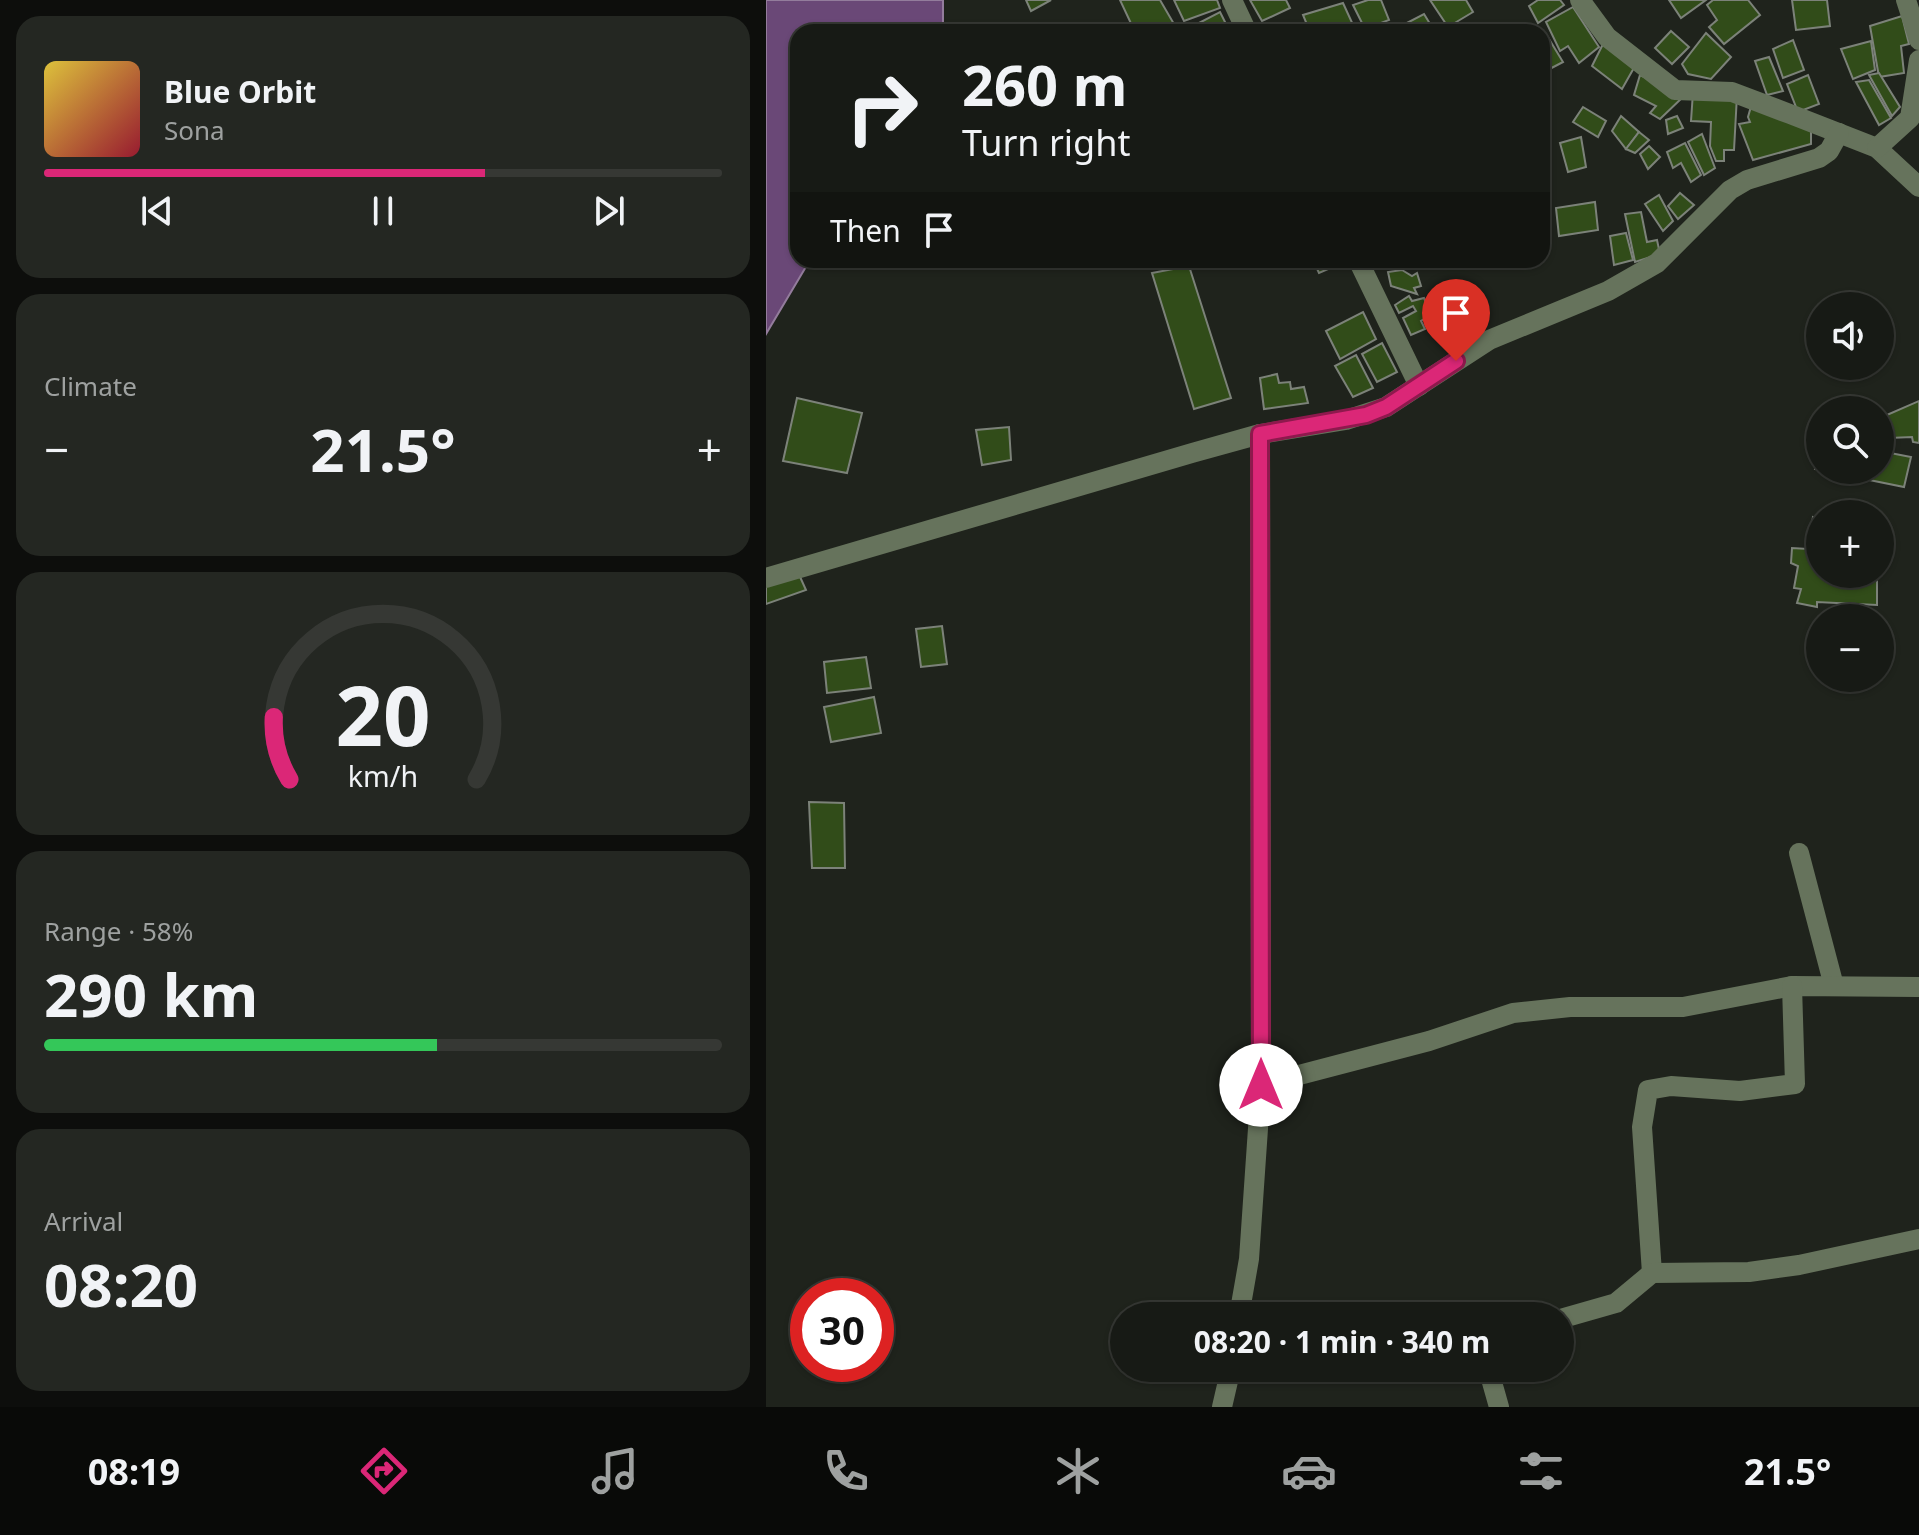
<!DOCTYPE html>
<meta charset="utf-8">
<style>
body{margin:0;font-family:"Noto Sans",sans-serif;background:#242722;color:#f1f3f6;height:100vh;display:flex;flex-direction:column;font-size:30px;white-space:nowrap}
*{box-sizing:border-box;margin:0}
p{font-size:26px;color:#9ea1a0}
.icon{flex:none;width:44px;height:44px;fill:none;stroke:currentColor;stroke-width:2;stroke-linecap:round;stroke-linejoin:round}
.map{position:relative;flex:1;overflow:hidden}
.details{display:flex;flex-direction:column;gap:16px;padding:16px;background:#0d0e0c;width:766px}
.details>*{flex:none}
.guide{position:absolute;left:24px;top:24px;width:760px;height:244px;border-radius:24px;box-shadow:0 2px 6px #0004,0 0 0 2px #363834;background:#171a15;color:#f1f3f6;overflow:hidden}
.buttons{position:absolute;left:1040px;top:292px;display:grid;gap:16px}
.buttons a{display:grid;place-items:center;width:88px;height:88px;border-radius:50%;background:#171a15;box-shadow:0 2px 6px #0004,0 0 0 2px #363834;font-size:40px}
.speed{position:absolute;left:24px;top:1278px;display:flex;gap:16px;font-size:40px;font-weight:700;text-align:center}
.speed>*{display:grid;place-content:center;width:104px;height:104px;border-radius:50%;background:#171a15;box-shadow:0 2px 6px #0004,0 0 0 2px #363834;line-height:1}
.speed .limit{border:12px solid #d22;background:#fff;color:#111}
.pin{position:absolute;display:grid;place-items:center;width:68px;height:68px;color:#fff;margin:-82px -34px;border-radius:50% 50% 50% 0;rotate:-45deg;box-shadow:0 0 8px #0007}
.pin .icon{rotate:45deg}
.me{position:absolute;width:88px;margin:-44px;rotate:0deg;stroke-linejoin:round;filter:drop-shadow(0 0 6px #0008)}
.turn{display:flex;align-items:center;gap:28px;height:168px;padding:0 40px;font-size:36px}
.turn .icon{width:104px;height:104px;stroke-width:2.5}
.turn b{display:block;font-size:56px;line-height:68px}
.then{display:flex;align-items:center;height:76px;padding:0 40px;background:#0003;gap:16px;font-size:30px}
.big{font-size:60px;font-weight:700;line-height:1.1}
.details .tile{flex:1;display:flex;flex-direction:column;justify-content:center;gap:12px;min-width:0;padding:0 28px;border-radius:24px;background:#242722}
.details .dial{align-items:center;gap:0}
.dial svg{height:208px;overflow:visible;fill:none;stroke:#363834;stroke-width:7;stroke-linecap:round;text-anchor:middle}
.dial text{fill:#f1f3f6;stroke:none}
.song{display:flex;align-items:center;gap:24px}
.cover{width:96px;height:96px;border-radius:12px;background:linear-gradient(135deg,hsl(50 70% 55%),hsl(350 70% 35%))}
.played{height:8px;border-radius:4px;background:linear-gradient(90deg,#db2777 65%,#363834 65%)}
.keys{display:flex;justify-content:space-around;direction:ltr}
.heat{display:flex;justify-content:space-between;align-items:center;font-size:44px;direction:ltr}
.charge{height:12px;border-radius:6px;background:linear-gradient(90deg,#34c759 58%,#363834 0)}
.trip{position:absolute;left:344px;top:1302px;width:464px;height:80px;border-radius:40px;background:#171a15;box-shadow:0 2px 6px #0004,0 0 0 2px #363834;font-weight:700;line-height:80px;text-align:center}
.dock{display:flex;height:128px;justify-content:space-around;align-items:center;background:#090a08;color:#9ea1a0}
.dock .icon{width:56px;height:56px}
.dock .on{color:#db2777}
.dock b{font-size:36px;color:#f1f3f6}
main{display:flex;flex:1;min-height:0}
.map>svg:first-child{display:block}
.water{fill:#6a4877;stroke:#937c9c;stroke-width:2}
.building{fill:#314c19;stroke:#7c8279;stroke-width:2}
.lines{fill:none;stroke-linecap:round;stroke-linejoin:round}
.street{stroke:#66735c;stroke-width:20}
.route-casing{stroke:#8e194d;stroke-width:20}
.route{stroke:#db2777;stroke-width:14}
</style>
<main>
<section class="details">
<div class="tile">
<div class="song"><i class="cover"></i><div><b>Blue Orbit</b><p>Sona</p></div></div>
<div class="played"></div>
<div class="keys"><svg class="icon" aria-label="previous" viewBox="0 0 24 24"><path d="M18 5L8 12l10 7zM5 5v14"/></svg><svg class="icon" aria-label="pause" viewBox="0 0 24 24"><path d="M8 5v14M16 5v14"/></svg><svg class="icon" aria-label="next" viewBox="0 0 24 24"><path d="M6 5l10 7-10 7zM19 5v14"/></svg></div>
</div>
<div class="tile"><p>Climate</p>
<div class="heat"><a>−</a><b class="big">21.5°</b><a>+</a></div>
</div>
<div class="tile dial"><svg viewBox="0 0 100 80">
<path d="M14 69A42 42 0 1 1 86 69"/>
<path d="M14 69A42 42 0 0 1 8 45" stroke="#db2777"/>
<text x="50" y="56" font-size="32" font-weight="700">20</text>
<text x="50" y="72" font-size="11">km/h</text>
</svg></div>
<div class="tile"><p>Range · 58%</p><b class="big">290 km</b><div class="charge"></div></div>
<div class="tile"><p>Arrival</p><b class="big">08:20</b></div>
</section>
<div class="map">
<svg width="1153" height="1407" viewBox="0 0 1153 1407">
<rect width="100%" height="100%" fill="#1f231c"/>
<!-- water -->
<path class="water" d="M0,0H177V27L174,32H32V260H44L0,334Z"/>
<!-- building -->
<g class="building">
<path d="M260,0H285L265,11Z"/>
<path d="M354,0H394L408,24L392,32H369Z"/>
<path d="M408,0H451L454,8L418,21Z"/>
<path d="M484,0H520L524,8L496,21Z"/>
<path d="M602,0H615L623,20L599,29L587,5Z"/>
<path d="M664,0H700L707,12L682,27Z"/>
<path d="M772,0H794L798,5L772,23L763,6Z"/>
<path d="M903,0H940L915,18Z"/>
<path d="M947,0H982L994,15L958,44L943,27L951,20L941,5Z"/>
<path d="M1026,0H1061L1064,26L1030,30Z"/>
<path d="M577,3L588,27L576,32H544L537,15Z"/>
<path d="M807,7L833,47L813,63L802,46L794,51L780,22Z"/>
<path d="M454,12L464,32H432L429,25Z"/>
<path d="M658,14L669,32H641L637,25Z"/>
<path d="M1136,16L1143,44L1135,46L1138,73L1113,77L1104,26Z"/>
<path d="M633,24L637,32L609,31Z"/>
<path d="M905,31L923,47L906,64L889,48Z"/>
<path d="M940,33L965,57L945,79L922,74L916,64Z"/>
<path d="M780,34L797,62L776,73V36Z"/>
<path d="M1027,40L1038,70L1017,78L1007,49Z"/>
<path d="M1105,41L1109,70L1087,79L1075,49Z"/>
<path d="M838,42L869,66L856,89L826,66Z"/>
<path d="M1003,57L1017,91L1001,95L989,61Z"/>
<path d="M1113,73L1134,107L1126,116L1103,75Z"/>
<path d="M874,75L918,96L894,119L884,113L890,106L868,95Z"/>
<path d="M1042,75L1053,104L1032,112L1021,84Z"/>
<path d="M1103,80L1125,118L1113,125L1090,82Z"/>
<path d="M927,92L971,95L968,150H958V161H950L944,146L945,122L925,121Z"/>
<path d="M986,103L1045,130V144L987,160L973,124L984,122L982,117Z"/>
<path d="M817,107L840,121L832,137L807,122Z"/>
<path d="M855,116L873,132L860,149L846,131Z"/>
<path d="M911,116L917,128L902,134L900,120Z"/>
<path d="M873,132L883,140L869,153L860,149Z"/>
<path d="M936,134L949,168L938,175L922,142Z"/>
<path d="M815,137L820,167L802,172L794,143Z"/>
<path d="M919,143L935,175L925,182L915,163L907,168L901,152Z"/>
<path d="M883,146L894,157L882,169L874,154Z"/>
<path d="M914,193L928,205L912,219L902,206Z"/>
<path d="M893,195L907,221L897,231L879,204Z"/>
<path d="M829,202L832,230L793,236L790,208Z"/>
<path d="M875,212L881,242L891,240L894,254L869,262L859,214Z"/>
<path d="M860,233L867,260L848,265L844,236Z"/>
<path d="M547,260H583L553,273Z"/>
<path d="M423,266L465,398L428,409L386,273Z"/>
<path d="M636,270L646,276L651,273L655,286L648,288L651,294L625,286L622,272Z"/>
<path d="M643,296L646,301L658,298L665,315L655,321L659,329L645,335L637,318L650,311L647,306L633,313L629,305Z"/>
<path d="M597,312L610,339L574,359L560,331Z"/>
<path d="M616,343L631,372L611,382L596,354Z"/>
<path d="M590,355L607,388L587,397L569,366Z"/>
<path d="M511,374L513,383L524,382L525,389L538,387L542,403L498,409L494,378Z"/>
<path d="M31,398L96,413L81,473L17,461Z"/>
<path d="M1153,401V443L1147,442L1146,437L1123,438V434L1114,436V418Z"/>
<path d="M243,427L245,460L216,465L210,430Z"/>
<path d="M1054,443V470H1114V451L1145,457L1138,487L1049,469Z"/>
<path d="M1047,517L1054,518V574H1111V605L1051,602V607L1031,603L1035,589L1028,588L1032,566L1025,563L1026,548L1042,549Z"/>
<path d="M30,568L40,590L0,604V579Z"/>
<path d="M176,626L181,664L155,667L150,629Z"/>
<path d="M100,657L105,688L61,693L58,662Z"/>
<path d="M108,697L115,733L65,742L58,707Z"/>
<path d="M43,802L78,803L79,868H46Z"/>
</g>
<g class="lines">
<!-- street -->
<g class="street">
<path d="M466,0L481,32"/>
<path d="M814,0L841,37L909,90L966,92L1024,114L1111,148L1153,187"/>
<path d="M1140,0L1153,40"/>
<path d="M1111,148L1144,118L1153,60"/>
<path d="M592,260L653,386"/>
<path d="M0,578L426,453L494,434L580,420L620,407L723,340L842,291L891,263L964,190L981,180L1053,158L1063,151L1073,133"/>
<path d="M1033,853L1068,986"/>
<path d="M495,1085L663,1041L747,1013L804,1007H917L1026,986L1153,987"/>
<path d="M886,1273L876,1127L882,1090L905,1086L974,1091L1029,1084L1026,986"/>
<path d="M473,1316L483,1259L495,1085L494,434"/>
<path d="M794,1319L850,1303L886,1273L983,1272L1033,1265L1153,1239"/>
<path d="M722,1368L733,1407"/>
<path d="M456,1407L465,1368"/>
</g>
</g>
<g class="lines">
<defs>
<path id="route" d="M495,1085L494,434L600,415L620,407L690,361"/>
</defs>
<!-- route casing -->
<use href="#route" class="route-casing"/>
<!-- route -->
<use href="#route" class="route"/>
</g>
</svg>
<div class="buttons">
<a><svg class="icon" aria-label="sound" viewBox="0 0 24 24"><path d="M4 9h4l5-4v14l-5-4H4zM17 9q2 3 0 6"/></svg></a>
<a><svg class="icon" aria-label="search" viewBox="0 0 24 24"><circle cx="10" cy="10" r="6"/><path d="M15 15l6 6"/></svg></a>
<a>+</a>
<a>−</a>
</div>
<div class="speed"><div class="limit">30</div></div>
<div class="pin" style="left:690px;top:361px;background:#d93025"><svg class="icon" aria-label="arrive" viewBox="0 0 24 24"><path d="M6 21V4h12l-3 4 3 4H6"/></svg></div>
<svg class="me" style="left:495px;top:1085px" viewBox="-20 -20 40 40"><circle r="19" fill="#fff"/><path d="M0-13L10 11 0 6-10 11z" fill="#db2777"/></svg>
<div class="trip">08:20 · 1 min · 340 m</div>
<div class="guide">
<div class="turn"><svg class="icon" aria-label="right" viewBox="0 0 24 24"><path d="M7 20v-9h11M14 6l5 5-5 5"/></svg><div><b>260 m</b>Turn right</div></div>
<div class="then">Then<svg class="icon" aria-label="arrive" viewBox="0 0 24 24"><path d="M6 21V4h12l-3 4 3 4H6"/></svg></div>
</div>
</div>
</main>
<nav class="dock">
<b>08:19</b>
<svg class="icon on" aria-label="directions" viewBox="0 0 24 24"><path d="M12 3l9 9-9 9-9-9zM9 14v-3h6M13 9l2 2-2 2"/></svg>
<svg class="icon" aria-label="music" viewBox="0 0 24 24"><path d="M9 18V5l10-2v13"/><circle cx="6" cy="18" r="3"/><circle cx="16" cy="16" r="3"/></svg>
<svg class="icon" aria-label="phone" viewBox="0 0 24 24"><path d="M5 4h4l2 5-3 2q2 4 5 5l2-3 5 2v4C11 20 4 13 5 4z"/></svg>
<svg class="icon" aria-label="climate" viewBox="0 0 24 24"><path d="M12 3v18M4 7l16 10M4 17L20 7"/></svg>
<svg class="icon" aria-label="car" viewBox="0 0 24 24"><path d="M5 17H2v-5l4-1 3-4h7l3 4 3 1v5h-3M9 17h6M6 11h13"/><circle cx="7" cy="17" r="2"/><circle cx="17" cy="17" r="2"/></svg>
<svg class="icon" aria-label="filters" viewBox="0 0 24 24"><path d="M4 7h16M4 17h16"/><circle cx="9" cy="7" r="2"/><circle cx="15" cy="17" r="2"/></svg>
<b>21.5°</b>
</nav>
